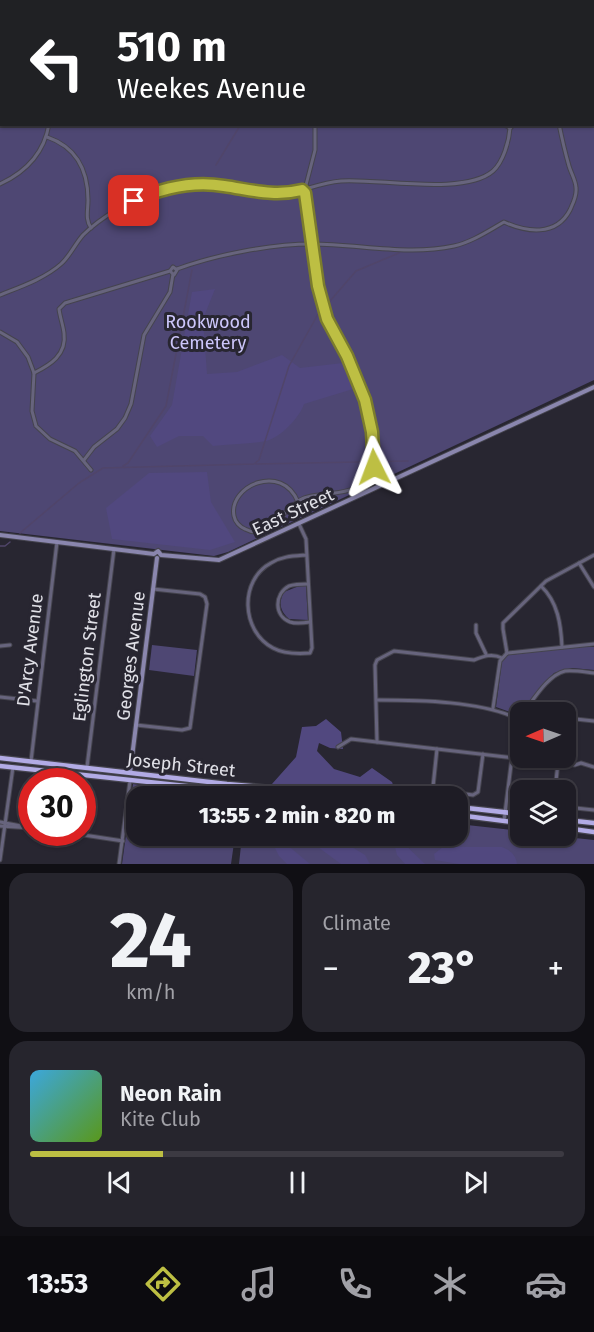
<!DOCTYPE html>
<meta charset="utf-8">
<style>
body{margin:0;font-family:"Fira Sans",sans-serif;background:#26252d;color:#f1f3f6;height:100vh;display:flex;flex-direction:column;font-size:22px;white-space:nowrap}
*{box-sizing:border-box;margin:0}
p{font-size:20px;color:#a1a1a7}
.icon{flex:none;width:33px;height:33px;fill:none;stroke:currentColor;stroke-width:2;stroke-linecap:round;stroke-linejoin:round}
.map{position:relative;height:864px;overflow:hidden}
.side{display:flex;flex-direction:column;gap:9px;padding:9px;background:#100f14;flex:1}
.side>*{flex:none}
.hud{position:absolute;left:0px;top:0px;width:594px;height:126px;box-shadow:0 2px 4px #0004,0 0 0 2px #3c3a42;background:#202124;color:#fff;overflow:hidden}
.needle{width:39px;rotate:268deg}
.buttons{position:absolute;left:510px;top:702px;display:grid;gap:12px}
.buttons a{display:grid;place-items:center;width:66px;height:66px;border-radius:12px;background:#1e1c25;box-shadow:0 2px 4px #0004,0 0 0 2px #3c3a42;font-size:30px}
.speed{position:absolute;left:18px;top:768px;display:flex;gap:12px;font-size:30px;font-weight:700;text-align:center}
.speed>*{display:grid;place-content:center;width:78px;height:78px;border-radius:50%;background:#1e1c25;box-shadow:0 2px 4px #0004,0 0 0 2px #3c3a42;line-height:1}
.speed .limit{border:9px solid #d22;background:#fff;color:#111}
.pin{position:absolute;display:grid;place-items:center;width:51px;height:51px;color:#fff;margin:-26px;border-radius:12px;box-shadow:0 3px 9px #0006}
.me{position:absolute;width:66px;margin:-33px;rotate:357deg;stroke-linejoin:round;filter:drop-shadow(0 0 4px #0008)}
.turn{display:flex;align-items:center;gap:21px;height:126px;padding:0 18px;font-size:27px}
.turn .icon{width:78px;height:78px;stroke-width:2.5}
.turn b{display:block;font-size:42px;line-height:51px}
.big{font-size:45px;font-weight:800;line-height:1.1}
.side .tile{flex:1;display:flex;flex-direction:column;justify-content:center;gap:9px;min-width:0;padding:0 21px;border-radius:18px;background:#26252d}
.side .dial{align-items:center;gap:0}
.dial b{font-size:78px;line-height:1}
.song{display:flex;align-items:center;gap:18px}
.cover{width:72px;height:72px;border-radius:9px;background:linear-gradient(135deg,hsl(200 70% 55%),hsl(90 70% 35%))}
.played{height:6px;border-radius:3px;background:linear-gradient(90deg,#bdbf43 25%,#3c3a42 25%)}
.keys{display:flex;justify-content:space-around;direction:ltr}
.heat{display:flex;justify-content:space-between;align-items:center;font-size:33px;direction:ltr}
.side .tiles{flex:1;display:grid;gap:9px;grid-template-columns:1fr 1fr}
.tile:last-child{grid-column:span 2}
.trip{position:absolute;left:126px;top:786px;width:342px;height:60px;border-radius:18px;background:#1e1c25;box-shadow:0 2px 4px #0004,0 0 0 2px #3c3a42;font-weight:800;line-height:60px;text-align:center}
.tab-bar{display:flex;height:96px;justify-content:space-around;align-items:center;background:#0c0b0f;color:#a1a1a7}
.tab-bar .icon{width:42px;height:42px}
.tab-bar .on{color:#bdbf43}
.tab-bar b{font-size:27px;color:#f1f3f6}
.map>svg:first-child{display:block}
.green{fill:#4e4773;fill-rule:evenodd}
.forest{fill:#51487f}
.lines{fill:none;stroke-linecap:round;stroke-linejoin:round}
.stream{stroke:#50456a;stroke-width:1.5}
.minor-casing{stroke:#45444e;stroke-width:5}
.secondary-casing{stroke:#45444e;stroke-width:6}
.trunk-casing{stroke:#45444e;stroke-width:7}
.minor{stroke:#67647d;stroke-width:3}
.secondary{stroke:#8a86ae;stroke-width:4}
.trunk{stroke:#b2abe5;stroke-width:4.5}
.route-casing{stroke:#7b7c2c;stroke-width:15}
.route{stroke:#bdbf43;stroke-width:10}
.labels{text-anchor:middle;dominant-baseline:central;stroke-width:6;stroke-linejoin:round;paint-order:stroke}
.park-label{font-size:18px;fill:#ccc6fa;stroke:#282631}
.street-label{font-size:18px;fill:#e0e0e7;stroke:#282631}
</style>
<div class="map">
<svg width="594" height="864" viewBox="0 0 594 864">
<rect width="100%" height="100%" fill="#282631"/>
<!-- green -->
<g class="green">
<path d="M0,0H594V380L228,552L214,556L0,531ZM2,2H592V124H2Z"/>
<path d="M299,586H306L308,620L289,619C280,611 278,603 284,592Z"/>
<path d="M152,645L197,650L194,676L149,670Z"/>
<path d="M578,647H594V670L572,668L554,673L518,715L496,707L502,661L508,655Z"/>
<path d="M133,784L224,796H136V836H235L231,864H122Z"/>
<path d="M458,824L520,831V836H556L594,840V864H239L242,836H458Z"/>
</g>
<!-- forest -->
<g class="forest">
<path d="M215,289L203,319L207,374L237,372L282,355L300,368L343,363L353,389L304,404C300,417 280,438 266,441C249,444 230,444 213,446L203,436H179L157,447L150,436L172,405L192,292Z"/>
<path d="M207,472L211,502L235,542L210,550L112,539L106,508L149,473Z"/>
<path d="M326,719L341,732L343,749L330,748L319,743L317,751L334,769L360,777L372,768L392,782L397,796L272,784L296,757L302,727L316,726Z"/>
<path d="M303,836H334L365,855L370,864H341Z"/>
<path d="M280,839L310,864H287L279,856L274,846L276,841Z"/>
<path d="M393,839H399L425,864H405L397,855Z"/>
<path d="M443,847H502C510,850 516,855 517,864H459L435,860L434,854Z"/>
</g>
<g class="lines">
<!-- stream -->
<g class="stream">
<path d="M466,124L469,127"/>
<path d="M216,165L241,124"/>
<path d="M256,464L408,461"/>
<path d="M123,466L128,463L166,406L192,270"/>
<path d="M20,533L79,483L103,468L254,464L259,460L289,366L317,316L356,271L399,253"/>
<path d="M0,546H5L10,542"/>
</g>
<defs>
<g id="minor">
<path d="M365,0L366,2"/>
<path d="M526,0L527,2"/>
<path d="M44,2L45,0"/>
<path d="M592,26L594,23"/>
<path d="M592,60L594,62"/>
<path d="M503,124L510,128"/>
<path d="M510,128L515,124"/>
<path d="M47,137C76,147 88,170 88,200C88,211 85,219 91,228"/>
<path d="M0,184C26,172 44,154 49,124"/>
<path d="M306,185L315,150V124"/>
<path d="M309,188C319,185 330,182 341,181C377,178 464,196 493,171C503,162 509,142 510,128"/>
<path d="M177,269C215,255 271,244 312,244C359,244 407,256 454,246C472,242 488,231 504,222C526,232 556,237 570,210C573,203 577,196 576,188C576,181 571,173 569,166C565,152 562,139 559,124"/>
<path d="M0,295C20,287 44,279 61,264C70,256 75,244 83,235C101,217 129,201 153,193C176,185 201,182 225,186C252,191 274,197 302,190"/>
<path d="M0,332L17,342L28,357L34,373L32,411L36,426L50,439L75,451L91,470"/>
<path d="M34,373C50,365 67,355 64,333C63,325 60,317 59,309L65,303L170,271L173,267L177,270L174,275L170,271"/>
<path d="M84,460L94,447L117,429L125,418L131,404L144,335L170,292L173,274"/>
<path d="M298,502C282,462 228,486 234,516C235,522 240,527 245,529C271,543 283,506 304,498C311,495 319,495 326,494C362,491 377,483 373,445C370,414 361,386 348,358C342,344 333,332 327,318C318,294 316,268 312,242C310,226 307,210 305,193"/>
<path d="M299,524L306,539L312,648L310,653C297,654 284,654 273,648C241,631 239,580 271,563C282,556 294,556 307,555"/>
<path d="M579,563L594,587"/>
<path d="M308,584C302,584 295,584 289,586C274,594 274,616 290,622C296,624 304,623 310,622"/>
<path d="M541,586C558,602 561,625 562,647"/>
<path d="M476,625V633L486,654"/>
<path d="M0,646L10,645"/>
<path d="M507,653L503,629V623L546,581L594,555"/>
<path d="M507,653L594,644"/>
<path d="M0,697L37,701"/>
<path d="M377,700C418,700 484,701 520,720"/>
<path d="M531,704L542,712"/>
<path d="M493,708L500,661L507,653"/>
<path d="M524,712C534,699 548,675 565,671C574,670 585,672 594,673"/>
<path d="M566,718L594,721"/>
<path d="M136,725L182,730L190,728L207,604L205,597L200,594L153,589"/>
<path d="M377,742L375,665L377,660L394,651L474,660C484,656 492,653 502,658"/>
<path d="M338,747L351,739L575,765L581,763L594,767"/>
<path d="M437,749L433,787L435,790L473,795L478,792L483,754"/>
<path d="M31,761L57,542"/>
<path d="M87,767L114,549"/>
<path d="M555,790L558,763"/>
<path d="M566,807L594,810"/>
<path d="M504,821L512,757L520,720"/>
<path d="M0,822L21,826"/>
<path d="M0,826L32,828"/>
<path d="M64,832L123,841"/>
<path d="M0,860L13,767"/>
<path d="M119,864L130,781"/>
</g>
<g id="secondary">
<path d="M0,535L154,554L158,551L161,555L219,560L594,387"/>
<path d="M130,773L157,558"/>
</g>
<g id="trunk">
<path d="M0,758L227,784L360,796"/>
<path d="M0,766L280,796"/>
<path d="M458,807L520,814"/>
<path d="M458,815L520,823"/>
<path d="M566,820L594,823"/>
<path d="M566,828L594,832"/>
</g>
</defs>
<!-- minor casing -->
<use href="#minor" class="minor-casing"/>
<!-- secondary casing -->
<use href="#secondary" class="secondary-casing"/>
<!-- trunk casing -->
<use href="#trunk" class="trunk-casing"/>
<!-- minor -->
<use href="#minor" class="minor"/>
<!-- secondary -->
<use href="#secondary" class="secondary"/>
<!-- trunk -->
<use href="#trunk" class="trunk"/>
</g>
<g class="lines">
<defs>
<path id="route" d="M134,201C162,188 193,181 224,186C252,190 274,197 302,190L305,193L318,286L327,319L347,356L365,400L372,432L374,467"/>
</defs>
<!-- route casing -->
<use href="#route" class="route-casing"/>
<!-- route -->
<use href="#route" class="route"/>
</g>
<g class="labels">
<!-- park labels -->
<g class="park-label">
<text x="208" y="322">Rookwood<tspan x="208" dy="21">Cemetery</tspan></text>
</g>
<!-- street labels -->
<g class="street-label">
<text transform="translate(293 512) rotate(-25)">East Street</text>
<text transform="translate(30 650) rotate(-83)">D'Arcy Avenue</text>
<text transform="translate(131 656) rotate(-83)">Georges Avenue</text>
<text transform="translate(87 657) rotate(-83)">Eglington Street</text>
<text transform="translate(181 765) rotate(6)">Joseph Street</text>
</g>
</g>
</svg>
<div class="buttons">
<a><svg class="needle" viewBox="-14 -14 28 28"><path d="M0-13l5 13h-10z" fill="#e53935"/><path d="M0 13l5-13h-10z" fill="#a1a1a7"/></svg></a>
<a><svg class="icon" aria-label="layers" viewBox="0 0 24 24"><path d="M12 4l9 5-9 5-9-5zM3 14l9 5 9-5"/></svg></a>
</div>
<div class="speed"><div class="limit">30</div></div>
<div class="pin" style="left:134px;top:201px;background:#d93025"><svg class="icon" aria-label="arrive" viewBox="0 0 24 24"><path d="M6 21V4h12l-3 4 3 4H6"/></svg></div>
<svg class="me" style="left:374px;top:467px" viewBox="-20 -20 40 40"><path d="M0-17L14 15 0 8-14 15z" fill="#bdbf43" stroke="#fff" stroke-width="4"/></svg>
<div class="trip">13:55 · 2 min · 820 m</div>
<div class="hud">
<div class="turn"><svg class="icon" aria-label="left" viewBox="0 0 24 24"><path d="M17 20v-9H6M10 6l-5 5 5 5"/></svg><div><b>510 m</b>Weekes Avenue</div></div>
</div>
</div>
<section class="side">
<div class="tiles">
<div class="tile dial"><b>24</b><p>km/h</p></div>
<div class="tile"><p>Climate</p>
<div class="heat"><a>−</a><b class="big">23°</b><a>+</a></div>
</div>
<div class="tile">
<div class="song"><i class="cover"></i><div><b>Neon Rain</b><p>Kite Club</p></div></div>
<div class="played"></div>
<div class="keys"><svg class="icon" aria-label="previous" viewBox="0 0 24 24"><path d="M18 5L8 12l10 7zM5 5v14"/></svg><svg class="icon" aria-label="pause" viewBox="0 0 24 24"><path d="M8 5v14M16 5v14"/></svg><svg class="icon" aria-label="next" viewBox="0 0 24 24"><path d="M6 5l10 7-10 7zM19 5v14"/></svg></div>
</div>
</div>
</section>
<nav class="tab-bar">
<b>13:53</b>
<svg class="icon on" aria-label="directions" viewBox="0 0 24 24"><path d="M12 3l9 9-9 9-9-9zM9 14v-3h6M13 9l2 2-2 2"/></svg>
<svg class="icon" aria-label="music" viewBox="0 0 24 24"><path d="M9 18V5l10-2v13"/><circle cx="6" cy="18" r="3"/><circle cx="16" cy="16" r="3"/></svg>
<svg class="icon" aria-label="phone" viewBox="0 0 24 24"><path d="M5 4h4l2 5-3 2q2 4 5 5l2-3 5 2v4C11 20 4 13 5 4z"/></svg>
<svg class="icon" aria-label="climate" viewBox="0 0 24 24"><path d="M12 3v18M4 7l16 10M4 17L20 7"/></svg>
<svg class="icon" aria-label="car" viewBox="0 0 24 24"><path d="M5 17H2v-5l4-1 3-4h7l3 4 3 1v5h-3M9 17h6M6 11h13"/><circle cx="7" cy="17" r="2"/><circle cx="17" cy="17" r="2"/></svg>
</nav>
